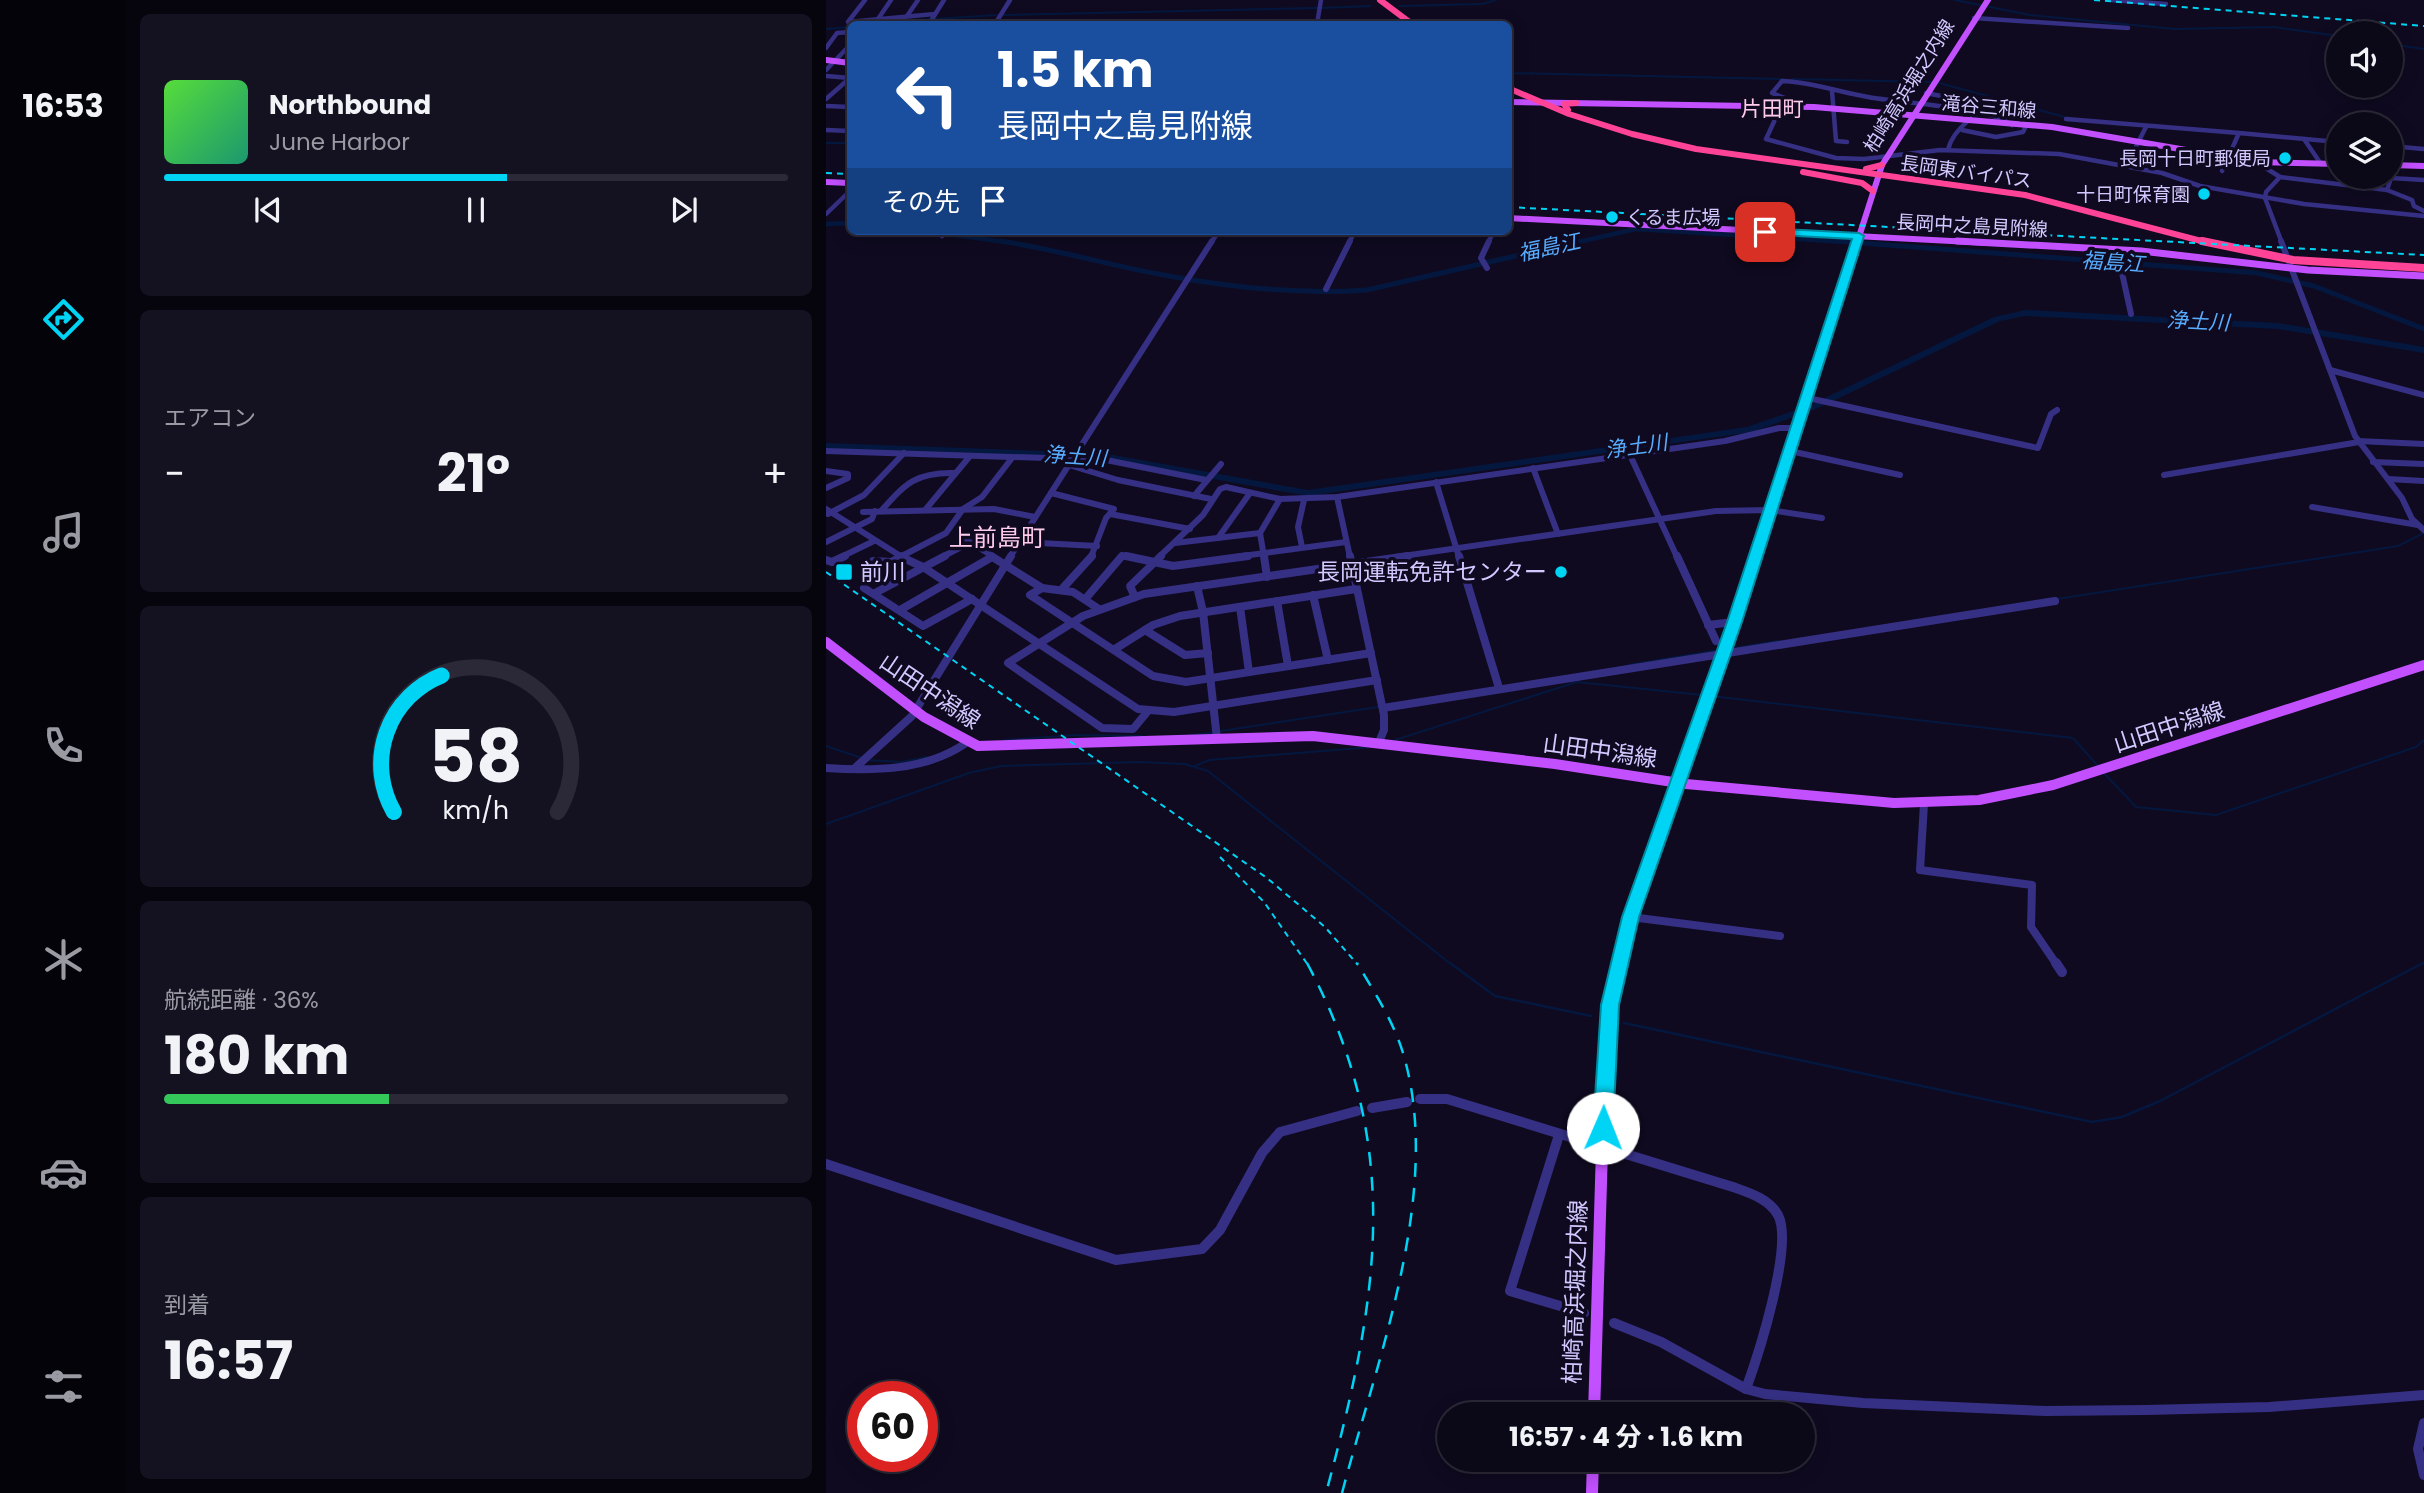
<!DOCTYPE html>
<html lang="ja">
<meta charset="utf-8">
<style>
body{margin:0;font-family:Poppins,"Noto Sans JP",sans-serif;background:#141121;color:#f1f3f6;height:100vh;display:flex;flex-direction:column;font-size:26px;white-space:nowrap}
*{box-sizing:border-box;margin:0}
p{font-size:23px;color:#9a9aa2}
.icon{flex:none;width:38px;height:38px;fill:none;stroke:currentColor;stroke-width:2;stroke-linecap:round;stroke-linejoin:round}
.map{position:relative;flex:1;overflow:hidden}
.details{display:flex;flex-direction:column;gap:14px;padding:14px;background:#06040d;width:700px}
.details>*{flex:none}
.hud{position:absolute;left:21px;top:21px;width:665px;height:214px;border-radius:10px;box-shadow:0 4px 18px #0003,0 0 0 2px #2b2937;background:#1a4fa0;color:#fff;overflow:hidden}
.fabs{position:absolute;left:1500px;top:21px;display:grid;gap:14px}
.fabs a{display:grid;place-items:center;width:77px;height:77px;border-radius:50%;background:#0b0818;box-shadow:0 4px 18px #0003,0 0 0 2px #2b2937;font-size:35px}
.speed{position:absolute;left:21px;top:1381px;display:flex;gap:14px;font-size:35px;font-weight:700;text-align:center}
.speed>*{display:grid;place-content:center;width:91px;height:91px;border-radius:50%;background:#0b0818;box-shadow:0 4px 18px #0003,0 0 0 2px #2b2937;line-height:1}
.speed .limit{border:10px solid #d22;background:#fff;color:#111}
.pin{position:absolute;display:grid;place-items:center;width:60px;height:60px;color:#fff;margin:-30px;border-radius:14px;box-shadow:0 4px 10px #0006}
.me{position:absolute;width:77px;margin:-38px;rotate:1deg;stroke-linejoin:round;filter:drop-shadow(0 0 5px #0008)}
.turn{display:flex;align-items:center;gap:24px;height:147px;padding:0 35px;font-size:32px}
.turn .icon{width:91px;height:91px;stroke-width:2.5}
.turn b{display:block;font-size:49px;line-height:60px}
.then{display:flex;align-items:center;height:66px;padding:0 35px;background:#0003;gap:14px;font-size:26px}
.big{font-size:52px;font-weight:700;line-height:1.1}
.details .card{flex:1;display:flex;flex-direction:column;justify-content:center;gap:10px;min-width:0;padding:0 24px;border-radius:10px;background:#141121}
.details .dial{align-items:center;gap:0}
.dial svg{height:182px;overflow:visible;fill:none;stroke:#2b2937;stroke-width:7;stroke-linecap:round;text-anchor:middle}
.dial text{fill:#f1f3f6;stroke:none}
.song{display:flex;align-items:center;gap:21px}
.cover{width:84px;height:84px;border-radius:10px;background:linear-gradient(135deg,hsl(110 70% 55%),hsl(160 70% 35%))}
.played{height:7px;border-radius:4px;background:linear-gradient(90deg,#00d4f4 55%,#2b2937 55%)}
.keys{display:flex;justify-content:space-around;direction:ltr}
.heat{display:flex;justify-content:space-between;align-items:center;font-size:38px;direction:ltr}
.charge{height:10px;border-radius:5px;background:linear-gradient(90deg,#34c759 36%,#2b2937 0)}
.trip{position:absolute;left:611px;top:1402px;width:378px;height:70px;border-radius:35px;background:#0b0818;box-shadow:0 4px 18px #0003,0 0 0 2px #2b2937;font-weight:700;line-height:70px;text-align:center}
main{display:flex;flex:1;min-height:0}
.tabs{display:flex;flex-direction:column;width:126px;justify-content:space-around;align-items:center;background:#04030a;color:#9a9aa2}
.tabs .icon{width:49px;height:49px}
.tabs .on{color:#00d4f4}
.tabs b{font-size:32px;color:#f1f3f6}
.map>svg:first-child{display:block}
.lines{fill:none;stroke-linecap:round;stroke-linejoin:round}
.stream-far1{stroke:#04183f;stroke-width:2}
.stream{stroke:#04183f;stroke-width:2.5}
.canal-far1{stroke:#04183f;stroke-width:4.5}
.canal{stroke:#04183f;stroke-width:5}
.river{fill:#04183f;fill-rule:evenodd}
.minor-far3{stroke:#363084;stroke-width:4.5}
.minor-far2{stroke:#363084;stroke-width:6}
.minor-far1{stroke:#363084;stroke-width:8}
.minor{stroke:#363084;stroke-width:10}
.major-far3{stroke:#c350ff;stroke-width:6}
.major-far2{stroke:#c350ff;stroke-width:7}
.major-far1{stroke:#c350ff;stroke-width:10}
.major{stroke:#c350ff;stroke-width:12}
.highway-far1{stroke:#ff4498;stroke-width:6}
.highway{stroke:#ff4498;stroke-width:8}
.rail-far1{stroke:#00d4f4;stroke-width:2;stroke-dasharray:6 5;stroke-linecap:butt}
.rail{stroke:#00d4f4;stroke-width:2.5;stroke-dasharray:14 11;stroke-linecap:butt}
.route{fill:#00d4f4;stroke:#008a9f;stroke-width:2}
.poi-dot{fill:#00d4f4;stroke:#0f0a20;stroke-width:2.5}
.labels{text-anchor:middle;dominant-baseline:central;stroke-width:7;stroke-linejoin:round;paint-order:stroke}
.far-street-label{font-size:19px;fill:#d1c9ff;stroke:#0f0a20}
.far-poi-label{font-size:19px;fill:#d1c9ff;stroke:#0f0a20;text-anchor:end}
.far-neighbourhood-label{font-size:21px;fill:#ffcbeb;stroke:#0f0a20}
.far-water-label{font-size:21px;font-style:italic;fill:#57acff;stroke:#0f0a20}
.poi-label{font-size:23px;fill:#d1c9ff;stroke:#0f0a20;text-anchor:start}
.street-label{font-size:23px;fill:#d1c9ff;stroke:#0f0a20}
.neighbourhood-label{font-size:24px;fill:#ffcbeb;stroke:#0f0a20}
</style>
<main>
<nav class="tabs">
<b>16:53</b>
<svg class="icon on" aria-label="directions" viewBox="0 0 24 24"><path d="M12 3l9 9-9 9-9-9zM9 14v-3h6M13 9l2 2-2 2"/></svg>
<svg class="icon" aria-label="music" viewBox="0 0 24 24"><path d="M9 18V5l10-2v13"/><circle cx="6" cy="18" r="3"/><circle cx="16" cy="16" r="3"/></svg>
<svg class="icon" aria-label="phone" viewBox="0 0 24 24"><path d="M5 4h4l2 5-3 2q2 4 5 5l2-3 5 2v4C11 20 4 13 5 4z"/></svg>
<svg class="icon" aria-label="climate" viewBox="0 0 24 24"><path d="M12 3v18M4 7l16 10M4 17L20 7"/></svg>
<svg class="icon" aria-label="car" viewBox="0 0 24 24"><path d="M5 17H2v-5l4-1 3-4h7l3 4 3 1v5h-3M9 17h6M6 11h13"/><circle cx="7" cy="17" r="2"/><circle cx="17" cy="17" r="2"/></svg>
<svg class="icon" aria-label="filters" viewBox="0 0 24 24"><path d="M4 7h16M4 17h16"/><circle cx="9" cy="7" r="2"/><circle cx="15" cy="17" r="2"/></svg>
</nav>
<section class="details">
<div class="card">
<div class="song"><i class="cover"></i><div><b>Northbound</b><p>June Harbor</p></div></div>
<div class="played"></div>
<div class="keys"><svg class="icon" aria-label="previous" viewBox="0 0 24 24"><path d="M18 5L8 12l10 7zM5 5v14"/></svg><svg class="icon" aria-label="pause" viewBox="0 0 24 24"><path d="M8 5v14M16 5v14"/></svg><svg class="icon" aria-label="next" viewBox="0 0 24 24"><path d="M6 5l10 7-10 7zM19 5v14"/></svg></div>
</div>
<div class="card"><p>エアコン</p>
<div class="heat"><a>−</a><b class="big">21°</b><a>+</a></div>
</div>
<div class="card dial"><svg viewBox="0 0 100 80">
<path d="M14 69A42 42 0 1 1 86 69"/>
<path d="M14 69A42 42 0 0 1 35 9" stroke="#00d4f4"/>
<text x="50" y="56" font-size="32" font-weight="700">58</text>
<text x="50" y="72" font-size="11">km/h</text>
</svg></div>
<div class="card"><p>航続距離 · 36%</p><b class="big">180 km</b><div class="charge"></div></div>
<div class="card"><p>到着</p><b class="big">16:57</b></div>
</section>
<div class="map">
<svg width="1598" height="1493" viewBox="0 0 1598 1493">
<rect width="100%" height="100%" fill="#0f0a20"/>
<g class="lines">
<!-- stream-far1 -->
<g class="stream-far1">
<path d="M1129,0L1204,15L1349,29L1448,27L1512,36"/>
<path d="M574,6L656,4L670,0"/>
<path d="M496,8L544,6"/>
<path d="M178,15L491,8"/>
<path d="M108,19L172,15"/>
<path d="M46,24L103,19"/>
<path d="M0,29L24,27"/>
<path d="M1564,44L1598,49"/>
<path d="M682,73L957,79"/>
<path d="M966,79L1107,82"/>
<path d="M1113,83L1239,117"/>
<path d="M0,143H24"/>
<path d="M1231,599L1572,546L1598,533"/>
<path d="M903,649L952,641"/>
<path d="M802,665L894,650"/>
<path d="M885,696L1247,738L1271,765"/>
<path d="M395,731L552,707"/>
<path d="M364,735L386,733"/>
<path d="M179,740L250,735L316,736"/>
<path d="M569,740L751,682L876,695"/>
<path d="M0,746L36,758"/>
<path d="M41,760L76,762L101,757"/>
<path d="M369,766L383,760L547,747"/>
<path d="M1277,772L1310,807L1390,815L1590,747L1598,740"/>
<path d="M0,824L143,773L175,766L313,762L359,764L382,771L626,965"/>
<path d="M1594,965L1598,963"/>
</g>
<!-- stream -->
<g class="stream">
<path d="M624,963L669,996L765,1016"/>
<path d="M798,1023L1266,1122L1296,1117L1334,1101L1597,963"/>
</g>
<!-- canal-far1 -->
<g class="canal-far1">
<path d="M0,224L24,223"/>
<path d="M98,231L187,243"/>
<path d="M748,243L810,229L1038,243"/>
</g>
<!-- canal -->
<g class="canal">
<path d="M174,241C228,249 279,264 332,274C400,287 473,295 541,290L755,241"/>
<path d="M1009,241L1431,273L1488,286L1598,329"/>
</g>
<!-- river -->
<path class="river" d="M1199,310L1452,323L1598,347V353L1452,329L1199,316L1174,321L990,409L926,432L482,496L276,459L0,449V443L276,453L482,490L921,427L984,405L1168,317Z"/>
<!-- minor-far3 -->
<g class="minor-far3">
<path d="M39,0L22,22L109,14"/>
<path d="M1285,0L1340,4"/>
<path d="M81,16L92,0"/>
<path d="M1148,18L1302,28"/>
<path d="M52,19L65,0"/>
<path d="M103,24L118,0"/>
<path d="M169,24L184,0"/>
<path d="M491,24L495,0"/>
<path d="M0,48L11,33L24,32"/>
<path d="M0,70L24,45"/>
<path d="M0,76L24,78"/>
<path d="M1006,91L1010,141L1021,142"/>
<path d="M1100,93L1160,105"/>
<path d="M0,99L24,78"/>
<path d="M0,106L24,107"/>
<path d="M1240,119L1413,133L1396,171"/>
<path d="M1186,125C1164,107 1073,103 1042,97C1012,92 986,82 956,81L946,93L959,98L940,139L1010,158L1038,159L1114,150L1233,154L1336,173L1374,186L1478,204L1598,216"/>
<path d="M0,130L24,131"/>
<path d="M1136,130L1170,137L1197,132L1200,126"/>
<path d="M1413,133L1512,142"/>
<path d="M1478,139L1495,164"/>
<path d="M1564,146L1598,149"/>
<path d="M1122,150C1127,127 1157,108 1177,100"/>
<path d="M1430,162L1454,177L1561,190L1565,178L1598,180"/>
<path d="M1300,166L1320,127"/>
<path d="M1454,177L1440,192L1439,198L1456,243"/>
<path d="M1561,190L1586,200L1588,206L1598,211"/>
<path d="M0,214L24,191"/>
<path d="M116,236L120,231"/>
<path d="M385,243L393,231"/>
<path d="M523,243L529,231"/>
<path d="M662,243L668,231"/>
</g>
<!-- minor-far2 -->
<g class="minor-far2">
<path d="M1455,241L1529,436L1576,498L1586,519L1598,530"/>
<path d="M1291,250L1305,314"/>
<path d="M661,268L655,258L663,241"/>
<path d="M500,289L524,241"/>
<path d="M1504,370L1598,395"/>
<path d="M982,398L1212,448L1225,414L1231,410"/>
<path d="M1532,441L1598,444"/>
<path d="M0,451L280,460L380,480"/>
<path d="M964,451L1074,475"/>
<path d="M804,455L851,557"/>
<path d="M1547,462L1598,464"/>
<path d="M243,465L292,480L385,499"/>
<path d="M707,468L732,534"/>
<path d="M0,471L22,474V478L0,488"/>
<path d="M1338,475L1533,442"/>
<path d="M1562,479L1598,481"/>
<path d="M610,482L633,557"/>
<path d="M225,493L288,509L280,518L265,557"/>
<path d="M368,496L395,464"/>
<path d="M511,497L524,557"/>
<path d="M1486,507L1592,525"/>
<path d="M0,509L76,557"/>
<path d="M100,509L144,456"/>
<path d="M55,511C80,483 90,472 129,473"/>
<path d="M37,512L168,509L209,517"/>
<path d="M2,514L38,495L78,453"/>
<path d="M284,514L364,529"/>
<path d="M134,536L168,557"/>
<path d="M392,538L424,493"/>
<path d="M0,542L46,519L49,511"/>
<path d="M194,542L271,546"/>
<path d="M349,543L434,533"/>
<path d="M476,547L472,527L478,500"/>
<path d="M15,557L48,541"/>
<path d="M74,557L120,533L137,509L156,497L186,458"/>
<path d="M116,557L143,543"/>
<path d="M184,557L386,241"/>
<path d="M295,557H308"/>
<path d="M333,557L377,515L394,489L400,487L454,499L511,497L899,441L953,428H971"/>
<path d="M409,557L520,542"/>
<path d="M438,557L434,533L454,499"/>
<path d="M570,557L890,511L944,510L996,518"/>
</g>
<!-- minor-far1 -->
<g class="minor-far1">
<path d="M73,556L97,567L312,709L348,712L551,680"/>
<path d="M165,556L216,588L247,592L273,609"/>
<path d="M300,556L347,566L422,556"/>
<path d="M438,556L441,577"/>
<path d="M524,556L558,715V730L553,742"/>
<path d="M633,556L673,688"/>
<path d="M851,556L890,641"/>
<path d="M75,558L56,574L41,567L47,561L65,562L77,556"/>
<path d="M0,560L6,562L19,556"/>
<path d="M371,586L377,612L391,739"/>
<path d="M38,588L97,626L146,599"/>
<path d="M216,588L204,595L327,676L360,682L545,653"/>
<path d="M236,589L266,556"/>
<path d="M49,593L119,556"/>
<path d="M487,595L502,660"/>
<path d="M261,597L296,556"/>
<path d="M309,597L304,586L335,556"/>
<path d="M451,601L462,666"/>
<path d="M414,607L423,672"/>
<path d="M74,610L166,557"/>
<path d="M882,625L908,622"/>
<path d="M319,630L359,655L382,653"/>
<path d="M289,649L327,625L354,616L530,589"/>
<path d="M557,708L1229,601"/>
<path d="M322,711L307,729L276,728L182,663L257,616L318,594L582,556"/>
<path d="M30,767L86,716L185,556"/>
<path d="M0,768C47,771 100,771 140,743"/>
<path d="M1098,804L1094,870L1206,885L1205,927L1231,965"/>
<path d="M805,917L954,936"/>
</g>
<!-- minor -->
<g class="minor">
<path d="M1230,963L1236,972"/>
<path d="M594,1099H621L907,1187C924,1193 943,1199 952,1215C968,1245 932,1356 920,1389"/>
<path d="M546,1108L581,1102"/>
<path d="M733,1135L684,1291L758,1313"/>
<path d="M0,1164L290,1260L376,1249L394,1230L436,1153L454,1132L531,1111"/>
<path d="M788,1323L835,1342L920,1389L939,1394L1037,1403L1220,1411L1320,1410L1443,1407L1598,1395"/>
<path d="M1598,1423L1592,1449L1598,1475"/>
</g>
<!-- major-far3 -->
<g class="major-far3">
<path d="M0,60L24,63"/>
<path d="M682,102L988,107L1226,127L1430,162L1512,164"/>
<path d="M1564,165L1598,166"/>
<path d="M0,182L24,183"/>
<path d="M682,218L1164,243"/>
<path d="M1031,243L1056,165L1162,0"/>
</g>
<!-- major-far2 -->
<g class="major-far2">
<path d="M1131,241L1315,251L1482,270L1598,276"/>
<path d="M929,557L1031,241"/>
</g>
<!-- major-far1 -->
<g class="major-far1">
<path d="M0,642L98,717L152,746L487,736L729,764L860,784L1068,803L1153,800L1227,785L1598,665"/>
<path d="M792,965L805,917L929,556"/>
</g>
<!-- major -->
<g class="major">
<path d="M768,1414L779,1050L793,963"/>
<path d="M766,1493L767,1460"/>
</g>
<!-- highway-far1 -->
<g class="highway-far1">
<path d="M554,0L586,24"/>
<path d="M682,88L743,114L806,134L870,149L1199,195L1383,243"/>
<path d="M742,110L738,104L750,103"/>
<path d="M1040,169L1056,165"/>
<path d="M977,172L1036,183L1047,191"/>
</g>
<!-- highway -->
<path class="highway" d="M1376,241L1467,260L1598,268"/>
<!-- rail-far1 -->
<g class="rail-far1">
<path d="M1268,0L1598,26"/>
<path d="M0,173L24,174"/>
<path d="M682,207L1598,255"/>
<path d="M0,572L441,878L499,927L532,965"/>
<path d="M394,857L438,902L482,965"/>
</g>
<!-- rail -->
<g class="rail">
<path d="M481,963C580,1148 552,1300 500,1493"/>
<path d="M516,1493C551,1359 618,1190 577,1053C567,1020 548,992 531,963"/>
</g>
</g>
<!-- route -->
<path class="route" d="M939,228L1033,233L1038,236L916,622L813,917L793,1005L787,1128L784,1134L777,1137L770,1134L767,1128L775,1005L796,917L901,622L1026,239L935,234V229Z"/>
<!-- markers -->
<g class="poi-dot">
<circle cx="1459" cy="158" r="7"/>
<circle cx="1378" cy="194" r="7"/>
<circle cx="786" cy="217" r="7"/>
<rect x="9" y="563" width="18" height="18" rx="3.5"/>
<circle cx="735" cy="572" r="7"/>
</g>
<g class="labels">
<!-- far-street labels -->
<g class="far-street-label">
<text transform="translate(1083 86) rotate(-58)">柏崎高浜堀之内線</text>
<text transform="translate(1163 107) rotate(5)">滝谷三和線</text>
<text transform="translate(1140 172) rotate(8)">長岡東バイパス</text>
<text transform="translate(1146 226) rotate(3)">長岡中之島見附線</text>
</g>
<!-- far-poi labels -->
<g class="far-poi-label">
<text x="1445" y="158">長岡十日町郵便局</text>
<text x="1364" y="194">十日町保育園</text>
<text x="800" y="217" text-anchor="start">くるま広場</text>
</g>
<!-- far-neighbourhood labels -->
<g class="far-neighbourhood-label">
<text x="946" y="108">片田町</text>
</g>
<!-- far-water labels -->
<g class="far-water-label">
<text transform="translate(723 247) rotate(-12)">福島江</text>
<text transform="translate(1287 262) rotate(4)">福島江</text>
<text transform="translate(1372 321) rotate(3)">浄土川</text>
<text transform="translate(810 446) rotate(-8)">浄土川</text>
<text transform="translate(249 456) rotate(4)">浄土川</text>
</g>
<!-- poi labels -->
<g class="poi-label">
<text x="34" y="572">前川</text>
<text x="721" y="572" text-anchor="end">長岡運転免許センター</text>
</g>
<!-- street labels -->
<g class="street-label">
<text transform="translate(104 691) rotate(34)">山田中潟線</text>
<text transform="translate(1343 727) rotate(-18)">山田中潟線</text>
<text transform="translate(774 751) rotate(8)">山田中潟線</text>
<text transform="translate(749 1292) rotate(-88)">柏崎高浜堀之内線</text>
</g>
<!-- neighbourhood labels -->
<g class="neighbourhood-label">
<text x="171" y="537">上前島町</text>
</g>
</g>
</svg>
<div class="fabs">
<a><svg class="icon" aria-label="sound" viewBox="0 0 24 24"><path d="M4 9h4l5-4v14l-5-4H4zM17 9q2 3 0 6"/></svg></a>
<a><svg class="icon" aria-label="layers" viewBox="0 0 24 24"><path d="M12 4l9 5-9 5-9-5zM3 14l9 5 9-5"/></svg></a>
</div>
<div class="speed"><div class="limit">60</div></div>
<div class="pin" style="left:939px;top:232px;background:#d93025"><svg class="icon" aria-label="arrive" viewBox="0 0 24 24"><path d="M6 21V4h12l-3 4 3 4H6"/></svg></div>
<svg class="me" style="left:777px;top:1128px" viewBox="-20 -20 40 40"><circle r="19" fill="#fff"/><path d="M0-13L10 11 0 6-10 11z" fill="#00d4f4"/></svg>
<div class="trip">16:57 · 4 分 · 1.6 km</div>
<div class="hud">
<div class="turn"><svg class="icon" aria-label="left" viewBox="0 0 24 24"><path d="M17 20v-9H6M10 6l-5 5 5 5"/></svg><div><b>1.5 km</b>長岡中之島見附線</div></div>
<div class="then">その先<svg class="icon" aria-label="arrive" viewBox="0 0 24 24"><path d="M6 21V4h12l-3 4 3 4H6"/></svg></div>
</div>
</div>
</main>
